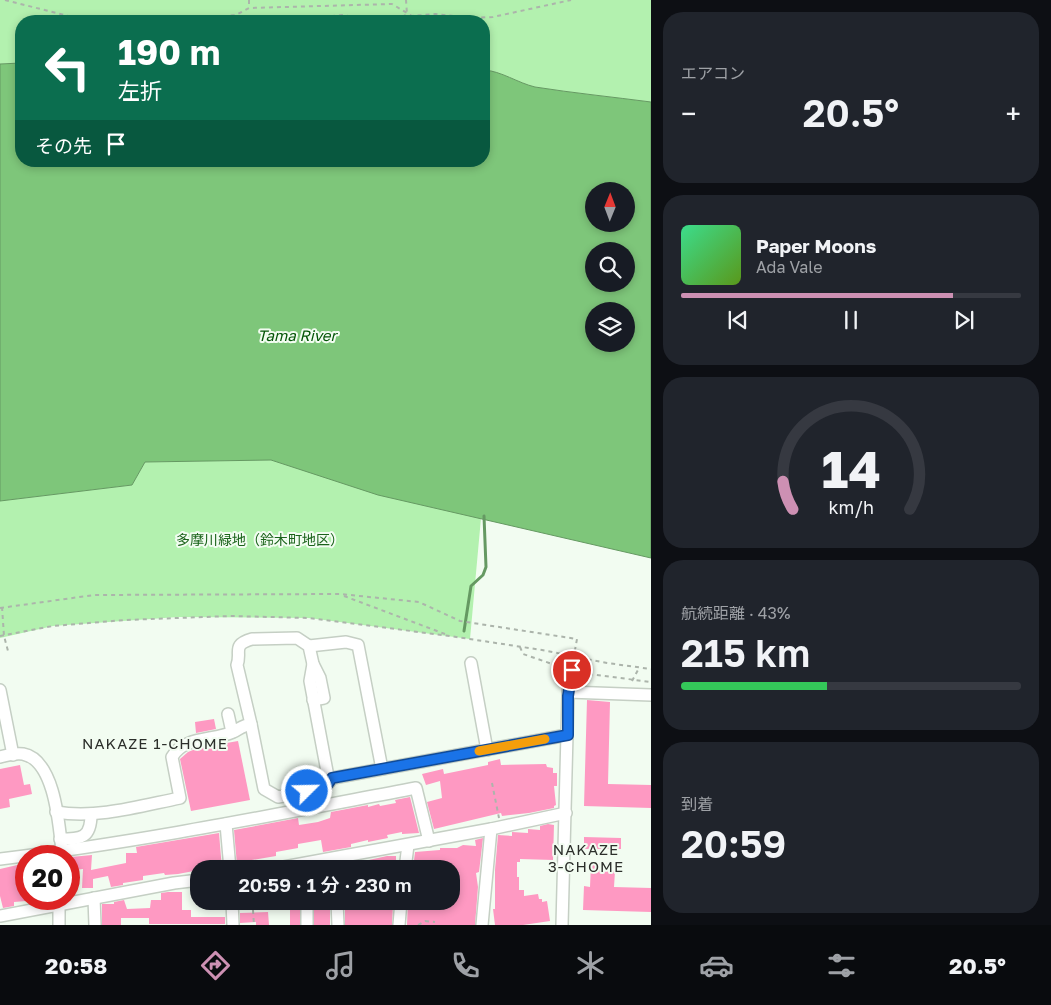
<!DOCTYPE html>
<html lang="ja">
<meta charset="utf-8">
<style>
body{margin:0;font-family:"Golos Text","Noto Sans JP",sans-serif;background:#20242c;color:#f1f3f6;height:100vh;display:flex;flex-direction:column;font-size:19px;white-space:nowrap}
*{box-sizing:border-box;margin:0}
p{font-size:16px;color:#9ea1a6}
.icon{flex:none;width:28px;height:28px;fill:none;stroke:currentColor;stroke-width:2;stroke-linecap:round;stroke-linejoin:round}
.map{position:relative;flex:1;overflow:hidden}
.panel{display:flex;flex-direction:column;gap:12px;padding:12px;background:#0d0f14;width:400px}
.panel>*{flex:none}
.guide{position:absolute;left:15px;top:15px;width:475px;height:152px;border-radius:20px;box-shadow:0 2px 8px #0003;background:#0b6e4f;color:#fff;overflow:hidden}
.needle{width:32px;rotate:1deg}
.fabs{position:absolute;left:585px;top:182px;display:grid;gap:10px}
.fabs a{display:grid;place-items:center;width:50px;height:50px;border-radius:50%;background:#171b24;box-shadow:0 2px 8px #0003;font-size:25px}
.speed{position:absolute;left:15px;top:845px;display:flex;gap:10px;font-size:25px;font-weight:700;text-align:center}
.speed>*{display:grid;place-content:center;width:65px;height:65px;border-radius:50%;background:#171b24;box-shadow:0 2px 8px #0003;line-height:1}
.speed .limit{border:8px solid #d22;background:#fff;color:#111}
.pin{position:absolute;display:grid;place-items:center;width:42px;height:42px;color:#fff;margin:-21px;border:2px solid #fff;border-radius:50%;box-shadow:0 1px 5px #0007}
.me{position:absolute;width:55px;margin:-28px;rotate:67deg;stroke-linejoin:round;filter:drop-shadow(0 0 4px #0008)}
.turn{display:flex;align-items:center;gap:18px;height:105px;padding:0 20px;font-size:22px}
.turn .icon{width:65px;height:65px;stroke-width:2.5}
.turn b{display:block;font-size:35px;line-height:42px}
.then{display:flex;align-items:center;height:48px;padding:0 20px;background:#0003;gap:10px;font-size:19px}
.big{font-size:38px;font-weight:600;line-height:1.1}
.panel .widget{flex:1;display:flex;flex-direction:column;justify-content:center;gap:8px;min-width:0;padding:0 18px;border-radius:20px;background:#20242c}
.panel .dial{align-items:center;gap:0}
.dial svg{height:130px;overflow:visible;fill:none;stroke:#363941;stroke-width:7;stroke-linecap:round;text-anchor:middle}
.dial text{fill:#f1f3f6;stroke:none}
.song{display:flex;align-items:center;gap:15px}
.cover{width:60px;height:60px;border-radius:8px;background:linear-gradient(135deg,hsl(150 70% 55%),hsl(90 70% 35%))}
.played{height:5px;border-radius:2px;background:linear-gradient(90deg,#cd90b3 80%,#363941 80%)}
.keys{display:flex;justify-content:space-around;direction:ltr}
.heat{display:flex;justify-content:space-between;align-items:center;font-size:28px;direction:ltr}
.charge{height:8px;border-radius:4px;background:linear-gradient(90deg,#34c759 43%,#363941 0)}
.trip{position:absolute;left:190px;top:860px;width:270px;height:50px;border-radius:20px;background:#171b24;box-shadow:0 2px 8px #0003;font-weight:600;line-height:50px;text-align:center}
.tabs{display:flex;height:80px;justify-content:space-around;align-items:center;background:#090b0e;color:#9ea1a6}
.tabs .icon{width:35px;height:35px}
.tabs .selected{color:#cd90b3}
.tabs b{font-size:22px;color:#f1f3f6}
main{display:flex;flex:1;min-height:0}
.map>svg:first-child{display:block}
.green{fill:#b3f1af}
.water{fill:#7ec67a;stroke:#659962;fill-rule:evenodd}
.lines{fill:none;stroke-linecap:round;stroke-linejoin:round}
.stream{stroke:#659962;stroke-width:3}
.building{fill:#fe99c2}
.minor-casing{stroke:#c5cfc4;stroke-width:14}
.path{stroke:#acb4ab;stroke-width:2;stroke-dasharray:4 4;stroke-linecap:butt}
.minor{stroke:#fff;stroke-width:11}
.route-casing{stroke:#114b97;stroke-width:12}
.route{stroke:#1a73e8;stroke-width:9}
.slow{stroke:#f59e0b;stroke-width:9}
.labels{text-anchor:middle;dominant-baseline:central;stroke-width:4;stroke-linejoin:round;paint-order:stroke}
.park-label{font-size:14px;fill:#1a631a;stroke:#f2fcf1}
.water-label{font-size:15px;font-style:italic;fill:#035406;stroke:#f2fcf1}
.neighbourhood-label{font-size:15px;letter-spacing:1px;fill:#2c2f2b;stroke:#f2fcf1}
</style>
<main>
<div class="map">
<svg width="651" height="925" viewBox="0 0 651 925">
<rect width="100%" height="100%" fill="#f2fcf1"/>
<!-- green -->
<g class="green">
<path d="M0,0H651V102C613,97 573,93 535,87C518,83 501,71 484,70V21H21V63L0,64Z"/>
<path d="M271,460L426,506L481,518L470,639L309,618L178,617L53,626L0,638V501L132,485L145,462Z"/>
</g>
<!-- water -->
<path class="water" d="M21,63V161H484V70C501,71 518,83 535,87C573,93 613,97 651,102V558L378,495L271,460L145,462L132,485L0,501V64ZM594,191H626V224H594ZM594,251H626V284H594ZM594,311H626V344H594Z"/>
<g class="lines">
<!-- stream -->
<path class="stream" d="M464,631L471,586L483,575L486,567L484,516"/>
</g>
<!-- building -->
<g class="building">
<path d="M587,700L610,702L608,784L651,785V808L584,806Z"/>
<path d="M214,719L216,729L196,733L195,722Z"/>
<path d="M238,741L250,800L191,811L180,759L188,752L198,748Z"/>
<path d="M500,759L501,765L546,764L547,767L553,768V773H557V786H554L556,805L554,806V808L529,813L502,816L501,813L434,829L427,802L442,798L440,781L426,785L422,774L443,769L444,774L488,765V762Z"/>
<path d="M20,765L24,785L30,784L32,794L9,799L10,807L0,809V769Z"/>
<path d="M410,797L419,833L402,834V832L387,835L388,838L368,842V840L351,844V847L323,852L321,840L298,844V848L276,852V856L246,861L247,864L237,865L234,830L298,818L299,825L318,822L330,818L331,812L368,805V807L379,804L380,806L396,803L395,800Z"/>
<path d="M548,824L554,825L553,860L520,859V862H517V877H519V890H524V896L538,894L539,899H542V902L547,901L550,921L523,925H495L493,909H495V870L498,835L512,836V832L528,833V829L540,830V826Z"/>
<path d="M219,833L222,869H199V870L178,874L165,875L164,873L143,876V880L123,883V885L111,887L108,876L93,879V888H82L83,869L75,870V867H71V857L92,855L91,870L126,863V853H137L136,847Z"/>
<path d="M584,837L621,838V849H584Z"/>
<path d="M483,838L479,872L476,873L478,887L475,925H407L408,901H451V869H413L415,852L440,850V848H457L463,845L476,846L475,840Z"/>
<path d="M387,856H396V869H371L369,860Z"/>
<path d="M26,863V901L14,902V906L3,908L0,896V869Z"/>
<path d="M591,863L612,864V871H615L614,887L651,888V912L583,910L584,886L590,887Z"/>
<path d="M168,892H182V910H191V917H225V924H149V918H121V925H102V904H114V902L124,900L127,909L150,908L151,900H161V893Z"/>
<rect x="290" y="901" width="10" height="24"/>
<path d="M330,901V925H314V902Z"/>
<path d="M375,901L393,905L392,925H345V902Z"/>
<path d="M268,912L269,925H256V922L240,923V913Z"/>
</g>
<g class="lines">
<defs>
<g id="minor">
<path d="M309,646L346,642L358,645L382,769"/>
<path d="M471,663L487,750"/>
<path d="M0,690L13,755"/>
<path d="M568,692L651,695"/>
<path d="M228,714L232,732"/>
<path d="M251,724L264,789L278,797L325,788L329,782L310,681L313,664"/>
<path d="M0,757C7,755 16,753 23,754C55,760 59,825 62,851"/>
<path d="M329,782L333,778L567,735"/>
<path d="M56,812C97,819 140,806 180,798L172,757C184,736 213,741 233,732C239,729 244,725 251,724L237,665C242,652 231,645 252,639L297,638L309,646L313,664L320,678L324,698L313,700"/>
<path d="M226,824L230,869"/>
<path d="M60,839C82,839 91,838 91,814"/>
<path d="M0,859C140,842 278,814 416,788L429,841"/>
<path d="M273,869L491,829L566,813"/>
<path d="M405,869L408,845"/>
<path d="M94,898L95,925"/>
<path d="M59,899V925"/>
<path d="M232,901L233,925"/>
<path d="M337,901L338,925"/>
<path d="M0,916L174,883L199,880"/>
<path d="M307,925V901"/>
<path d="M399,925L401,901"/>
<path d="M482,925L491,829"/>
<path d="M562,925L568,696L571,670"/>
</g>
</defs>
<!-- minor casing -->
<use href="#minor" class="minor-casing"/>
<!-- path -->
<g class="path">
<path d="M5,0L88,21"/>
<path d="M249,0V8"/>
<path d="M323,17L343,15L368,20L402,17L407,14L406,0"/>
<path d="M175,21L236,15L249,8L392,4L412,16L435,14L472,18L493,17L571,0"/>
<path d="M344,596L445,634"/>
<path d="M2,607L4,636L8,651"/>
<path d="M0,608L94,595L340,594L419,602L460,621L577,639L573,661"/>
<path d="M0,636L53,626L125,620L231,616L309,618L450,636L542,650L607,663L651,669"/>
<path d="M520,647L523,654L561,667"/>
<path d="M581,673L651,682"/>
<path d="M632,681L639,668"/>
<path d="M492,783L499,818"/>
<path d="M253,910L254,925"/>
<path d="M418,925L425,921L435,922"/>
</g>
<!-- minor -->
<use href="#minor" class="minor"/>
</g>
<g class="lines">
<defs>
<path id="route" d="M307,791L325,788L332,778L568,735V696L572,670"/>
</defs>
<!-- route casing -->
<use href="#route" class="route-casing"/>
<!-- route -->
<use href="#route" class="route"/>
<!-- slow -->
<path class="slow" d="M479,751L545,739"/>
</g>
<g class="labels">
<!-- park labels -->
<g class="park-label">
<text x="260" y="539">多摩川緑地（鈴木町地区）</text>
</g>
<!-- water labels -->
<g class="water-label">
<text x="297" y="335">Tama River</text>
</g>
<!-- neighbourhood labels -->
<g class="neighbourhood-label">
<text x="155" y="743">NAKAZE 1-CHOME</text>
<text x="586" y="849">NAKAZE<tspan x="586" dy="17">3-CHOME</tspan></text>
</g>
</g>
</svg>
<div class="fabs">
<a><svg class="needle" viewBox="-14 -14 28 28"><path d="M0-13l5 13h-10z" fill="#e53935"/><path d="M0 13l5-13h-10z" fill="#9ea1a6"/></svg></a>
<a><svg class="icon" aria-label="search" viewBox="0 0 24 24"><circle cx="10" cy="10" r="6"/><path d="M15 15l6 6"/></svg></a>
<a><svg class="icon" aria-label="layers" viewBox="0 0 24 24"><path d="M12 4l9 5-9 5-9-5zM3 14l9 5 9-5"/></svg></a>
</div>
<div class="speed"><div class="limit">20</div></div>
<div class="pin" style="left:572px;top:670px;background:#d93025"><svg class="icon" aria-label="arrive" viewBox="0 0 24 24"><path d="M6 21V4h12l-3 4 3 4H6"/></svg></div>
<svg class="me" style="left:307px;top:791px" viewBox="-20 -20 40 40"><circle r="17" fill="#1a73e8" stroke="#fff" stroke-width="3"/><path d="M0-11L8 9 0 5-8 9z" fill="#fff"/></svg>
<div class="trip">20:59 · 1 分 · 230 m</div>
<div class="guide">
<div class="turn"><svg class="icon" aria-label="left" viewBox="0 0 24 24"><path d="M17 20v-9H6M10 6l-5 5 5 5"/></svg><div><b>190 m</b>左折</div></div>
<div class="then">その先<svg class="icon" aria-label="arrive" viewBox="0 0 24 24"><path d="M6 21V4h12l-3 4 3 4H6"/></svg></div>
</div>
</div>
<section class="panel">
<div class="widget"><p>エアコン</p>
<div class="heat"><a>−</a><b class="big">20.5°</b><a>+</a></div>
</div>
<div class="widget">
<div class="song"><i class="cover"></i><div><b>Paper Moons</b><p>Ada Vale</p></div></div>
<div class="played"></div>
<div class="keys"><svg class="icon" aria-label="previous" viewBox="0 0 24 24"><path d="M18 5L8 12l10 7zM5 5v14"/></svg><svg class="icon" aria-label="pause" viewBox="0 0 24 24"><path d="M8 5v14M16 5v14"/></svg><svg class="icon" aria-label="next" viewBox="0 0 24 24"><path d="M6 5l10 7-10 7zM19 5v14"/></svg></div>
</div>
<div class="widget dial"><svg viewBox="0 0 100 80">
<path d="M14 69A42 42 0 1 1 86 69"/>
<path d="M14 69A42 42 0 0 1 8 52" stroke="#cd90b3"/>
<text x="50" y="56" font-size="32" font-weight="700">14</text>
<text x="50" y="72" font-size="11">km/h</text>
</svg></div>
<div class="widget"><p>航続距離 · 43%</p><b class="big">215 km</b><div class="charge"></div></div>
<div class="widget"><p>到着</p><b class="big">20:59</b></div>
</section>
</main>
<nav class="tabs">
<b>20:58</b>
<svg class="icon selected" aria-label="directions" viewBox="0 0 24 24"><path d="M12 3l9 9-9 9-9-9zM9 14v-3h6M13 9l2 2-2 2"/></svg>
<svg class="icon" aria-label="music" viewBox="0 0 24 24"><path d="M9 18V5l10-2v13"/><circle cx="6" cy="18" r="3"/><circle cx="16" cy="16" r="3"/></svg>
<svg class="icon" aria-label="phone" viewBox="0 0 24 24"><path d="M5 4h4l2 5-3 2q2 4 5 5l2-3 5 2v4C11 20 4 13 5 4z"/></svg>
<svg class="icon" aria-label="climate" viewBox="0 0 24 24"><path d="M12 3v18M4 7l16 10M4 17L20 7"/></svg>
<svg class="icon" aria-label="car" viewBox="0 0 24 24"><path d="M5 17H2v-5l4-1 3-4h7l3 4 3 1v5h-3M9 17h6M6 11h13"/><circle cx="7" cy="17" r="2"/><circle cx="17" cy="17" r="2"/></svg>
<svg class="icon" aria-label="filters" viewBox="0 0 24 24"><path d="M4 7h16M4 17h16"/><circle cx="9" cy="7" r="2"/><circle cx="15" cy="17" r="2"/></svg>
<b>20.5°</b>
</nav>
